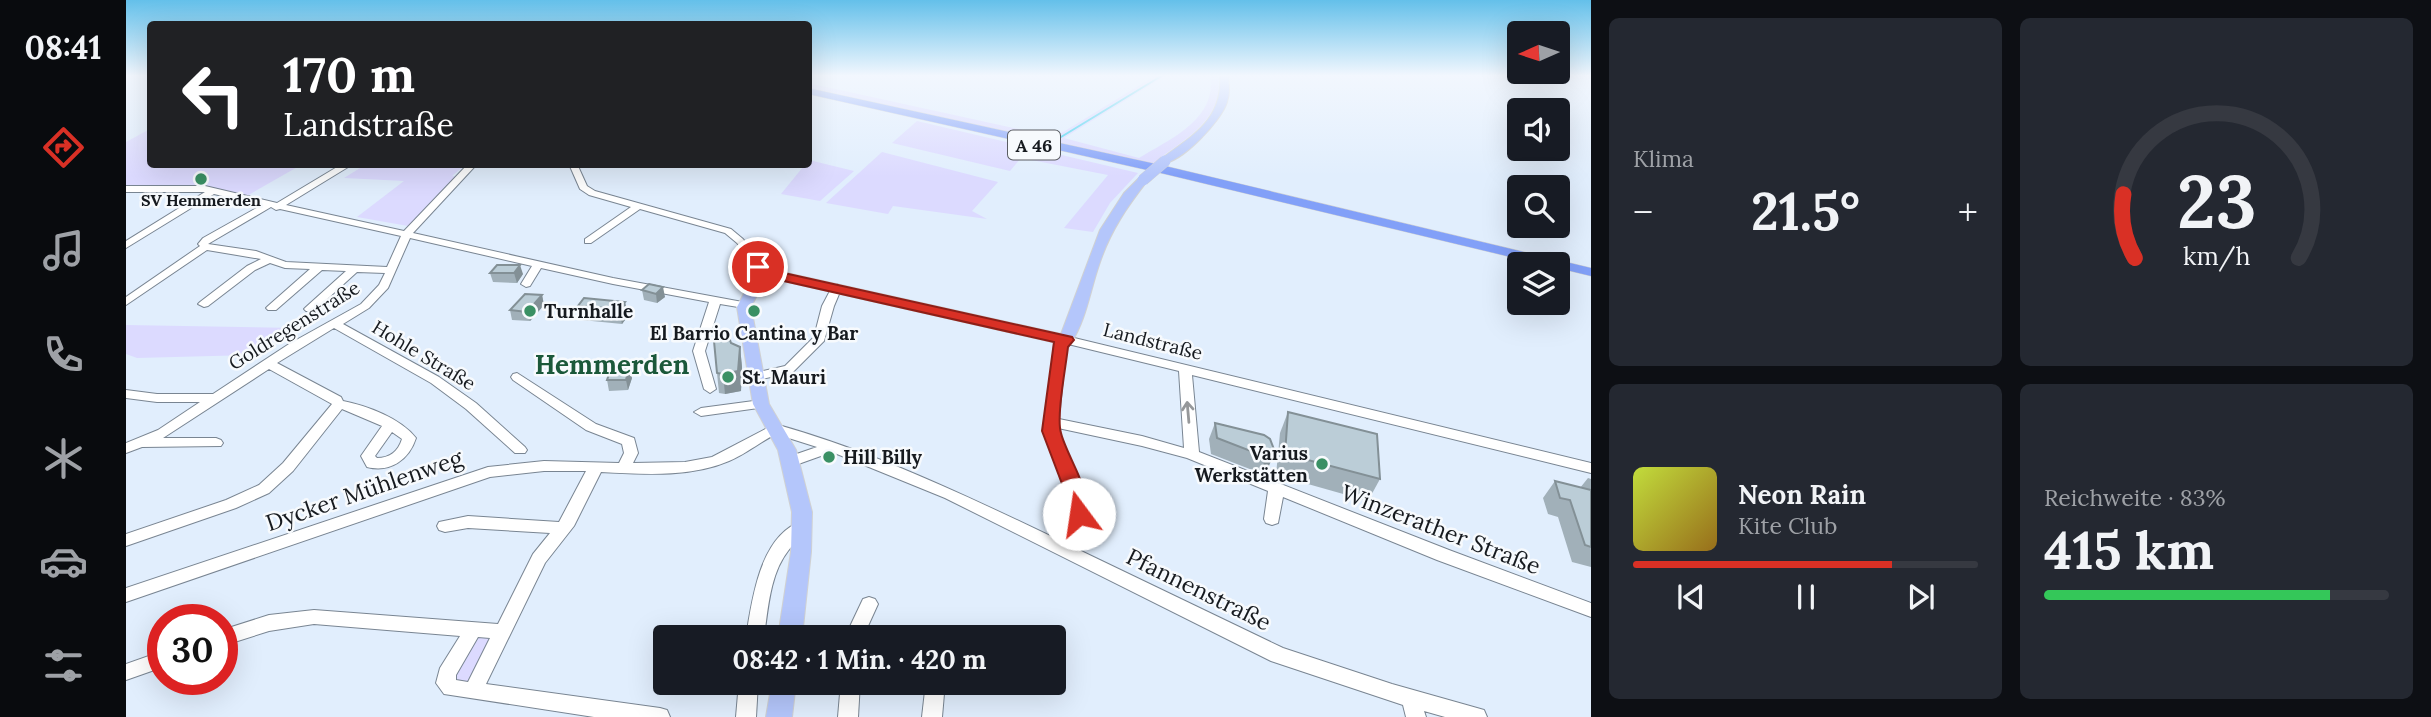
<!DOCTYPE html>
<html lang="de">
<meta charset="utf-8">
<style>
body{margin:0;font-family:Lora,serif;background:#242831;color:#f1f3f6;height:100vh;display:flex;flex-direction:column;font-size:26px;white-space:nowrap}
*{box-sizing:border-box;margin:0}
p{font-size:23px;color:#9ea1a6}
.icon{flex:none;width:38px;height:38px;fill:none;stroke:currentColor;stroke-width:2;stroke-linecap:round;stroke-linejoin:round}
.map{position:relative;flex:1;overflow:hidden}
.side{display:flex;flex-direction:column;gap:18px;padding:18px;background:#0d0f14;width:840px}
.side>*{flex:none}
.banner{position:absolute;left:21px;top:21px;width:665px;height:147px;border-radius:7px;box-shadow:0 7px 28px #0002;background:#202124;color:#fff;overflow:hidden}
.needle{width:46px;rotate:267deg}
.fabs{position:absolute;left:1381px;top:21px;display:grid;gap:14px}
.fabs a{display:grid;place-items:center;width:63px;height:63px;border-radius:7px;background:#171b24;box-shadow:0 7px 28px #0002;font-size:35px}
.speed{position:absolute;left:21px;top:604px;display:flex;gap:14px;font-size:35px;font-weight:700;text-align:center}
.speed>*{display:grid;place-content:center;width:91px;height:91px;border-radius:50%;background:#171b24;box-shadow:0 7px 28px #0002;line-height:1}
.speed .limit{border:10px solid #d22;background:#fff;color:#111}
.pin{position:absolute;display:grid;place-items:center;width:60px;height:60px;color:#fff;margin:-30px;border:4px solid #fff;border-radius:50%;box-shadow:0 2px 7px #0007}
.me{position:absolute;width:77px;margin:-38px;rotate:346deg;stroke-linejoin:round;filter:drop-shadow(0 0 5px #0008)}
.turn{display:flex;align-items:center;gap:24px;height:147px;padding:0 21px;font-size:32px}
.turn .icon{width:91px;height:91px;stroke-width:2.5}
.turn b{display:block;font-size:49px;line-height:60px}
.big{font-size:52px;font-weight:700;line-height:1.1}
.side .tile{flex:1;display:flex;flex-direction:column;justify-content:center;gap:10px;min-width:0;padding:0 24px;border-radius:10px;background:#242831}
.side .dial{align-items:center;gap:0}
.dial svg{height:182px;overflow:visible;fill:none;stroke:#363941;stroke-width:7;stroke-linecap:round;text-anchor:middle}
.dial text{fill:#f1f3f6;stroke:none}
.song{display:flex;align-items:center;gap:21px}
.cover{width:84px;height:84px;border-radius:10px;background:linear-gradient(135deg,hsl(70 70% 55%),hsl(40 70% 35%))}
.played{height:7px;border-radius:4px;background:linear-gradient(90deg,#d93025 75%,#363941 75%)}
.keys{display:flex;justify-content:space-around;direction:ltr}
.heat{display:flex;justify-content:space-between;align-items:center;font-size:38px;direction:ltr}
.charge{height:10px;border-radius:5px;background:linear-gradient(90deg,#34c759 83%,#363941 0)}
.side .tiles{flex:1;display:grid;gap:18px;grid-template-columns:repeat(2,1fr)}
.trip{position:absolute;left:527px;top:625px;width:413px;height:70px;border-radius:7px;background:#171b24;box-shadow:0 7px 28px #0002;font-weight:700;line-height:70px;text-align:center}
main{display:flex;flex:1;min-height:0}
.tabs{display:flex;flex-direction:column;width:126px;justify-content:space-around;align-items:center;background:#090b0e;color:#9ea1a6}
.tabs .icon{width:49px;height:49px}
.tabs .selected{color:#d93025}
.tabs b{font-size:32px;color:#f1f3f6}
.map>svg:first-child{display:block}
.green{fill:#dcdaff}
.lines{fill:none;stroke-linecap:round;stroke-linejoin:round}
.stream{stroke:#3fd2ee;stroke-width:2}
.minor-casing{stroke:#798592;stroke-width:2}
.major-casing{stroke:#d0d1d2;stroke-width:2}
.highway-casing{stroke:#d0d1d2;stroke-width:1}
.minor{fill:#fff;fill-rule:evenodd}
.major{fill:#b4c6fb;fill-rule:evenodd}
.highway{fill:#82a0f8;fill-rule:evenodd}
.major-bridge-casing{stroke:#d0d1d2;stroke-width:12;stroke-linecap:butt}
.major-bridge{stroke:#b4c6fb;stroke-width:11}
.wall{fill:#a1b0b9}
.shaded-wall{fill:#839096}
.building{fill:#bbcdd7;stroke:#839096;stroke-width:2}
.oneway{stroke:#96989a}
.route{fill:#d93025;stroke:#8d1f18;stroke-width:2}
.poi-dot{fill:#3a9064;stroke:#f7fafd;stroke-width:2.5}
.labels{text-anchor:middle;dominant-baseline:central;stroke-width:5;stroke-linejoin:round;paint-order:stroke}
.far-poi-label{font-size:16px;font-weight:bold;fill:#161a1f;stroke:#f7fafd}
.shield{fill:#f7fafd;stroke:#5a5d62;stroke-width:2}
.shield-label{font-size:18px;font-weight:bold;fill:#161a1f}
.poi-label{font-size:19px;font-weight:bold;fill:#161a1f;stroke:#f7fafd;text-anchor:start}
.street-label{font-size:19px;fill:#161a1f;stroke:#f7fafd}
.near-street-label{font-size:23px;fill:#161a1f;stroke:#f7fafd}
.district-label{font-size:26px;font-weight:bold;fill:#1b583a;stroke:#f7fafd}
</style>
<main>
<nav class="tabs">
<b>08:41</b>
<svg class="icon selected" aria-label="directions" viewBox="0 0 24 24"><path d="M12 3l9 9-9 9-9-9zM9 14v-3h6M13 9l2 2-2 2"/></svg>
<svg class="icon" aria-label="music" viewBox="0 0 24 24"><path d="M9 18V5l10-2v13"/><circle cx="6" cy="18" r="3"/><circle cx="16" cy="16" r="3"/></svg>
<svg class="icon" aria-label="phone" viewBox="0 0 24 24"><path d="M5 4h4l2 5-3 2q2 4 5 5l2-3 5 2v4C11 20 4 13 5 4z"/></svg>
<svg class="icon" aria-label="climate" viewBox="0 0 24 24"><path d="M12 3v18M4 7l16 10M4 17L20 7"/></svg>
<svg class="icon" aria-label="car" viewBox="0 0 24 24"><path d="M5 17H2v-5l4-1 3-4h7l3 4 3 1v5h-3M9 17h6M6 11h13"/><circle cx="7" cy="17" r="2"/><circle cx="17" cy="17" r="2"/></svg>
<svg class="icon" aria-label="filters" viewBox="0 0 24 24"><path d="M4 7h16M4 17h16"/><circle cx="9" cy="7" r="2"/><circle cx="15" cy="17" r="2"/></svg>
</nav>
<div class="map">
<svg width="1465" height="717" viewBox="0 0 1465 717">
<rect width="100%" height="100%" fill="#e1eefd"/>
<!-- green -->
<g class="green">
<path d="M1030,75H1041L938,138L1013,158C1044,139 1092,119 1084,75H1092C1099,120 1057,140 1026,164L683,88L682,83L929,137Z"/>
<path d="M791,121L1012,173L984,203L967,232L938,228L982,175L895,158L884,171L766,143Z"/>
<path d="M22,130H24V164L175,165L119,197C78,187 41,186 0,187V142Z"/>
<path d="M756,152L872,182L846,211L861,219L767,206L762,214L700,203Z"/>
<path d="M683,160L728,171L694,201L655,194L677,167L668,165L682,164Z"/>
<path d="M239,165H339L326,176L332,177L282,226L231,217L278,181L218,178Z"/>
<path d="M0,325L172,328L125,355L11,358L0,354Z"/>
<path d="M351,635L372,637L346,685L323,683Z"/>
</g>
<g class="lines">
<!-- stream -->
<path class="stream" d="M935,137L1037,75"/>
<defs>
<g id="minor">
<path d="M216,164H227L160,205L278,231L342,164H351L287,233L487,278L622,303L624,305L622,307L618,308L594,304L579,351L590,389L584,393L578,389L567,351L583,302L487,284L415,268L404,286L400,287L395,284L406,266L284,238L262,288L243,308L217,324L313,377L350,403L399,447L401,450L399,453H389L340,409L305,383L208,328L151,363L215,397L217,401C242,406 274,418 290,438C283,460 264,473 241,467L235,456L256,426L216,409L167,471L143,493L110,508L0,546V534L100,500L133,485L157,463L206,404L143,369L37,438H90L95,440L97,443L95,446L16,447L0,453V443L32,430L74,402H31L0,398V390L31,394H87L163,344L235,304L253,285L259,273L231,272L188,311H180L178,309L180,307L220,271L196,270L150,310H142L140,308L142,306L184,269L159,268L144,263L129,270L82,306L78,307L72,304L74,302L121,266L135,259L81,250L0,305V297L74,246L72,244L77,238L136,205L88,194L0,248V241L79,192H0V186H79L151,203ZM145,207L150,210L154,209L275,236L261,267L160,262L130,251L82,244ZM266,432L276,439C272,452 263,458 251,458L249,456Z"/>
<path d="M443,164H451L461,186L469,191L605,229L617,239L643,272L642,274H634L611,243L599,233L514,209L465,243H459V239L505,207L463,195L454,189Z"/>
<path d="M711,284L716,287L708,306L698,341L667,372L632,380L628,379L626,376L628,373L659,366L688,337L696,306L706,287Z"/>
<path d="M940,336L1465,463V473L1066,375L1073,452L1323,550L1465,603V617L1311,560L1157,497L1152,523L1146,525L1140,523L1138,519L1142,491L1061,458L1016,446L932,428L960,505V524L953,550L1157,648L1266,684L1351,708L1358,710L1361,717H1319L1298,711L1300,717H1280L1277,705L1145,661L819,498L706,452L664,467L659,466L657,462L659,458L691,447L650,434C634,442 620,454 603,461C564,478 516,474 475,472L448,526L419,563L360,684L534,708L541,710L544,717H468L318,694L310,683L314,668L334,636L188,624L143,631L96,646V630L143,615L188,610L372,624L407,554L424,533L342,528L319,532L313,530L311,526L313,522L342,516L433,522L460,471H418L364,477L0,602V588L362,467L418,461L493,463L498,453L496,444L460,430L387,380L385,377L387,374L391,373L470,424L508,438L512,453L507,463L559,462L586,457L649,424C750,452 845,498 939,543L944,524V505L918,431L928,345L936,337ZM942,344L1053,371L1058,448L1016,436L933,419L940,346ZM352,637L364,638L342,682L330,680V675Z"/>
<path d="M635,400L640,401L642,404L640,407L575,416L568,412L575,408Z"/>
<path d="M677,521L683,523L685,527C679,536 668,542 662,551C644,574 642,609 638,637H620C626,600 634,534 677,521Z"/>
<path d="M743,597L749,599L752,604L737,637H719L737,599Z"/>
<path d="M37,651V667L0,680V664Z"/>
<path d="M613,682H632L630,717H610Z"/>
<path d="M715,682H734L732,717H712Z"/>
<path d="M800,682H819L816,717H796Z"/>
</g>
<g id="major">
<path d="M1094,75H1102C1103,85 1104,93 1101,102C1096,120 1054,165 1035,163V159C1067,135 1097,120 1094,75Z"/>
<path d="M1013,178L1022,180C1001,207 984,231 973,265C964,291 960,320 945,343L940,345L640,277L625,307L643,404L670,450L686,512L685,552L676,637H652L665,552L666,512L652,450L627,404L611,307L629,272L638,268L935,334L974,230L998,193Z"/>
<path d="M646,682H670L666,717H640Z"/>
</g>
<path id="highway" d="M682,88L1039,166L1465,268V276L1432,268V264H1414L1039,174L682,94Z"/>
</defs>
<!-- minor casing -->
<use href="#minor" class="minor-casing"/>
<!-- major casing -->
<use href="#major" class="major-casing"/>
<!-- highway casing -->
<use href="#highway" class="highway-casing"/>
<!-- minor -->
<use href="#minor" class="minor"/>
<!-- major -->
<use href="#major" class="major"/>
<!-- highway -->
<use href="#highway" class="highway"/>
<defs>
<path id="major-bridge" d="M1017,180L1039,161"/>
</defs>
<!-- major-bridge casing -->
<use href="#major-bridge" class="major-bridge-casing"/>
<!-- major-bridge -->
<use href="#major-bridge" class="major-bridge"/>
</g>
<!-- wall -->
<g class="wall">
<path d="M371,265L397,274L391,283L367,282L364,273Z"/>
<path d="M523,284L539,297L531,303L518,300L516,290Z"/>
<path d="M416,295L418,305L404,321L386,320L384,310Z"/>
<path d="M499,302L502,316L496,324L456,320L452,306Z"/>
<path d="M605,343L614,347L616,367L615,391L599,394L593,393L591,373Z"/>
<path d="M506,378L502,390L483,391L481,380Z"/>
<path d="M1162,412L1254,479L1242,501L1150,475L1154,433Z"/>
<path d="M1089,423L1138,435L1142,468L1134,473L1085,454L1083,439Z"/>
<path d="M1462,478L1465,479V567L1446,562L1432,517L1422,514L1417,498L1429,481L1454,488Z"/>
</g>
<!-- shaded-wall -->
<g class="shaded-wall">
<path d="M394,265L397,274L391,283L388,273Z"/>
<path d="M537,287L539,297L531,303L530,294Z"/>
<path d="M416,295L418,305L404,321L401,312Z"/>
<path d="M499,302L502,316L496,324L493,309Z"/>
<path d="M614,347L616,367L615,391L599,394L597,374Z"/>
<path d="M503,367L506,378L502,390L500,380Z"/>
<path d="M1149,452L1142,468L1134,473L1140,457Z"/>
</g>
<!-- building -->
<g class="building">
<path d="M371,265H394L388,273H364Z"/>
<path d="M523,284L537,287L530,294L516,290Z"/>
<path d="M399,294L416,295L401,312L384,310Z"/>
<path d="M458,298L499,302L493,309L452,306Z"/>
<path d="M604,340L605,343L614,347L612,371L597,374L591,373L588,341Z"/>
<path d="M503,367L500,380H481L485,369Z"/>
<path d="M1162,412L1251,434L1254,479L1159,454Z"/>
<path d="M1089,423L1138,435L1144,439L1149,452L1140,457L1091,438Z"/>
<path d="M1429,481L1465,490V547L1459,545L1444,500L1434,498Z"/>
</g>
<!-- one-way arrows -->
<defs><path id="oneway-shaft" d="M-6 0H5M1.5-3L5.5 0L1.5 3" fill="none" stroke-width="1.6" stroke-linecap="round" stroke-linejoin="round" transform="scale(1.75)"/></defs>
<use class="oneway" href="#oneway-shaft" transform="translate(1062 412) rotate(-95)"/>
<!-- sky -->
<linearGradient id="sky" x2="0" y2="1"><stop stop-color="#64c0ea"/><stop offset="0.43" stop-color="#f2f7fe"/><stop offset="1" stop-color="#f2f7fe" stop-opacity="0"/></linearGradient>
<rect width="1465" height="176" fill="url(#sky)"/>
<!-- route -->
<path class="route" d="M632,263L658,273L946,337L948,340L942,347C940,366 930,417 935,433C940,455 971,500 960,520L953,522L945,520L941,497L916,431L928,342L649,279L627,270V265Z"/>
<!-- markers -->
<g class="poi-dot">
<circle cx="75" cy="179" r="7"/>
<circle cx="404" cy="311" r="7"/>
<circle cx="628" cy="311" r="7"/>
<circle cx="602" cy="377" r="7"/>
<circle cx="703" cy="457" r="7"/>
<circle cx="1196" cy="464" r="7"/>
</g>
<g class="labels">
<!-- far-poi labels -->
<g class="far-poi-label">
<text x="75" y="200">SV Hemmerden</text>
</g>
<!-- shield labels -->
<rect class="shield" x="882" y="130.5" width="52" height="29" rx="5"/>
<g class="shield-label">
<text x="908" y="145">A 46</text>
</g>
<!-- poi labels -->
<g class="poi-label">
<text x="418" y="311">Turnhalle</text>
<text x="628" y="333" text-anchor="middle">El Barrio Cantina y Bar</text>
<text x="616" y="377">St. Mauri</text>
<text x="1182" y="453" text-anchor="end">Varius<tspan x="1182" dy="22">Werkstätten</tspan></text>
<text x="717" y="457">Hill Billy</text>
</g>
<!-- street labels -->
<g class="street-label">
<text transform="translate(168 325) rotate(-32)">Goldregenstraße</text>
<text transform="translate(1027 341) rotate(14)">Landstraße</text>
<text transform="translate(298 355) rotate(31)">Hohle Straße</text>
</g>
<!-- near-street labels -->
<g class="near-street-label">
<text transform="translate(238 490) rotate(-19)">Dycker Mühlenweg</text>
<text transform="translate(1315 529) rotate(21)">Winzerather Straße</text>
<text transform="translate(1073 589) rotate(26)">Pfannenstraße</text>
</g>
<!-- district labels -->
<g class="district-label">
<text x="486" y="364">Hemmerden</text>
</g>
</g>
</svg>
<div class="fabs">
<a><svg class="needle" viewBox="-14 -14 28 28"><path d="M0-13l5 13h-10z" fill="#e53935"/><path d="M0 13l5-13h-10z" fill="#9ea1a6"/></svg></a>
<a><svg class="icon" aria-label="sound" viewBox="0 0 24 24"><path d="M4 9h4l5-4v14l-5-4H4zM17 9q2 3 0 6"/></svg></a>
<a><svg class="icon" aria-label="search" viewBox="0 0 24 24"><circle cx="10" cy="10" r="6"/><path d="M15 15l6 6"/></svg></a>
<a><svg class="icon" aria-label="layers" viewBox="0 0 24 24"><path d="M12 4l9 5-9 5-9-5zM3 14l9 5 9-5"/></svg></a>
</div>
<div class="speed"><div class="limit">30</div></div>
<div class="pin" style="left:632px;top:267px;background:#d93025"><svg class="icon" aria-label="arrive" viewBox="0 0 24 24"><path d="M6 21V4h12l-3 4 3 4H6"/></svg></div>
<svg class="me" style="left:953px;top:514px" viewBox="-20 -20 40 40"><circle r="19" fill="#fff"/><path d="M0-13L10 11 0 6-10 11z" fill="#d93025"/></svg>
<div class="trip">08:42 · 1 Min. · 420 m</div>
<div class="banner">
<div class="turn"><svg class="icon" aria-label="left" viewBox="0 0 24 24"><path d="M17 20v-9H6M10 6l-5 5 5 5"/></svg><div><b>170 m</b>Landstraße</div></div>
</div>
</div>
<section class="side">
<div class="tiles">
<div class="tile"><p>Klima</p>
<div class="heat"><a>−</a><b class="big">21.5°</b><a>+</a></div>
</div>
<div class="tile dial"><svg viewBox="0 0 100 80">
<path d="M14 69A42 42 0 1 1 86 69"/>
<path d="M14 69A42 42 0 0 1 9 41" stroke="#d93025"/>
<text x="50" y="56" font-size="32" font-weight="700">23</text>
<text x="50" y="72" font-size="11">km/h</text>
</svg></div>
<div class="tile">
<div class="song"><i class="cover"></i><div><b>Neon Rain</b><p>Kite Club</p></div></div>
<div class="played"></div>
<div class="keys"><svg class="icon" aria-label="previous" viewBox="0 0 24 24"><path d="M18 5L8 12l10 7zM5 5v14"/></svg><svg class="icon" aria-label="pause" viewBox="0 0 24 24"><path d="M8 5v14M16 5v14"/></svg><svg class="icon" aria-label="next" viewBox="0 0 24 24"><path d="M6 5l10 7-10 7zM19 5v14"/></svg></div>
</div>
<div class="tile"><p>Reichweite · 83%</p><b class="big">415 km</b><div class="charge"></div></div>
</div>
</section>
</main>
